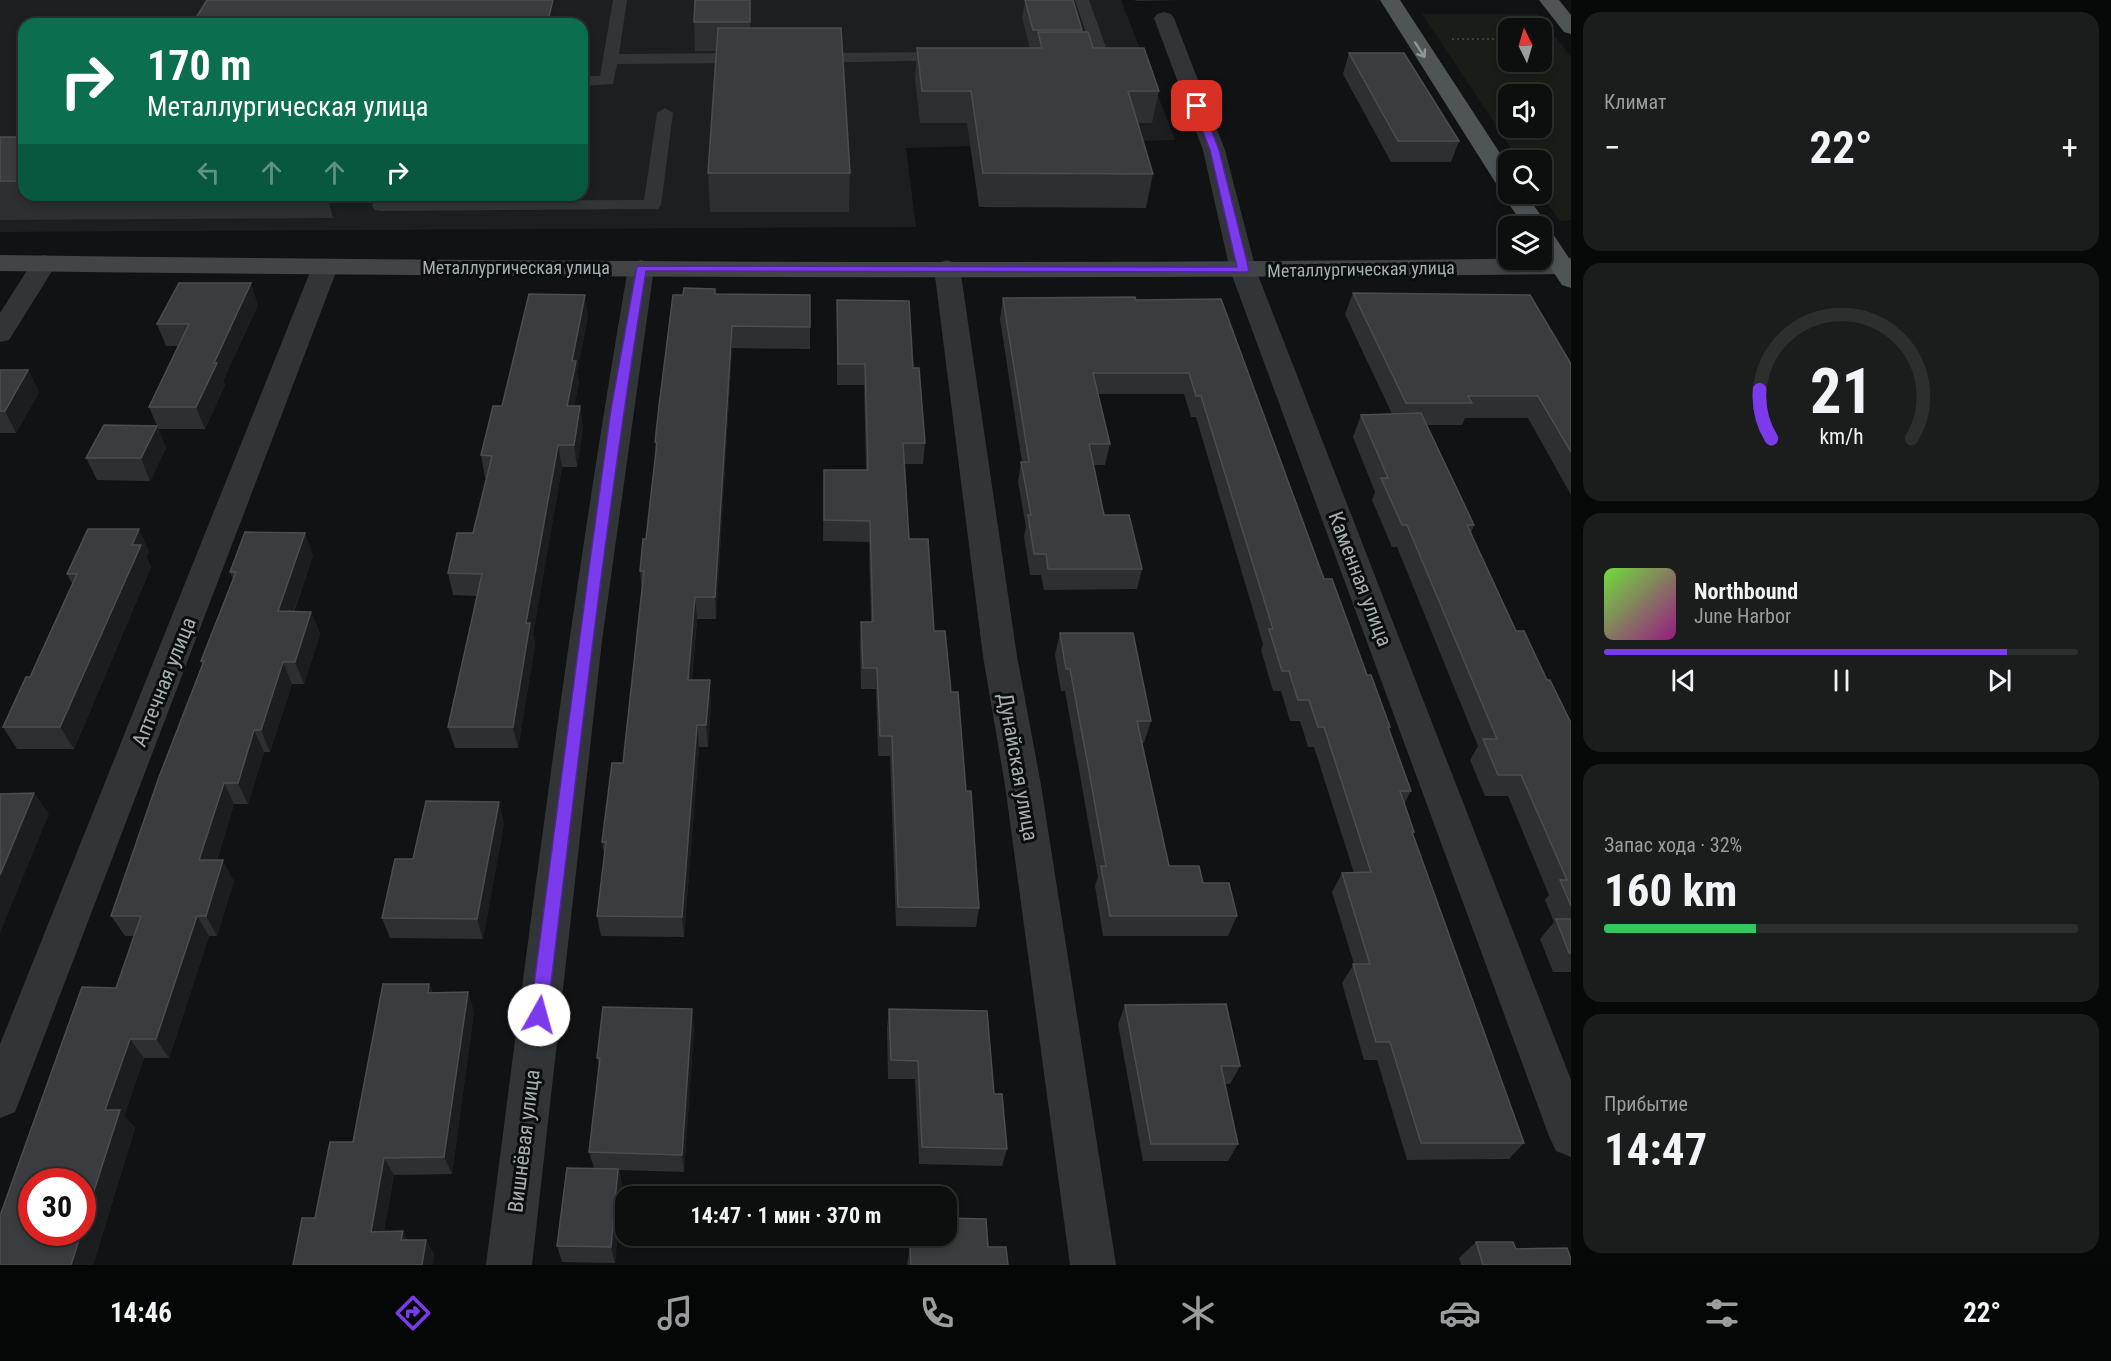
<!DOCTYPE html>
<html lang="ru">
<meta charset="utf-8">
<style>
body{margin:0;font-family:"Roboto Condensed",sans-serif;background:#1b1c1c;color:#f1f3f6;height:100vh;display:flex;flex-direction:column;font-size:22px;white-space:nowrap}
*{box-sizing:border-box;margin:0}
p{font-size:20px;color:#9a9c9e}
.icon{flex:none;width:33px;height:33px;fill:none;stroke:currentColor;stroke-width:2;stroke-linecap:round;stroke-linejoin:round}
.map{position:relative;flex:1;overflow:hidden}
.side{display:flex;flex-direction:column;gap:12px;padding:12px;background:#070808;width:540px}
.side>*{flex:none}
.top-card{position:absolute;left:18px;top:18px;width:570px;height:183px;border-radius:18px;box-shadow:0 3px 9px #0003,0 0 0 2px #2d2e2e;background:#0b6e4f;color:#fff;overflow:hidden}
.needle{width:39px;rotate:355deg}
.fabs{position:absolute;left:1498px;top:18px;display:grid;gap:12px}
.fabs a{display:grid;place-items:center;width:54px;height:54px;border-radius:12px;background:#0d0e0e;box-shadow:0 3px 9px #0003,0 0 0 2px #2d2e2e;font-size:30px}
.speed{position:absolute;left:18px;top:1168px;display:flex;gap:12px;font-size:30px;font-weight:700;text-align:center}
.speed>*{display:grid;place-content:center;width:78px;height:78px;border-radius:50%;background:#0d0e0e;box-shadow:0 3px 9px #0003,0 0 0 2px #2d2e2e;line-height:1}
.speed .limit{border:9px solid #d22;background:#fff;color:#111}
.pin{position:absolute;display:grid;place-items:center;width:51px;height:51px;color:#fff;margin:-26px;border-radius:12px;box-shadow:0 3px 9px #0006}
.me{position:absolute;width:66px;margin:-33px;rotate:7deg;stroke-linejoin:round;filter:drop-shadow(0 0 4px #0008)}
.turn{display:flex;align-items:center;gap:21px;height:126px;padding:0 30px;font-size:27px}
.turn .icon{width:78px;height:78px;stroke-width:2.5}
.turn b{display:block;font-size:42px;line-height:51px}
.lanes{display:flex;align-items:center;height:57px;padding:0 30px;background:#0003;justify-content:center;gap:30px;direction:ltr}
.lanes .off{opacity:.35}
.big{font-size:45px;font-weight:700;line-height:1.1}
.side .tile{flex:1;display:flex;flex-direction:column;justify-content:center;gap:9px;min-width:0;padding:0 21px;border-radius:18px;background:#1b1c1c}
.side .dial{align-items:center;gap:0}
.dial svg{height:156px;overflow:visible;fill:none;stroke:#2d2e2e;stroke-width:7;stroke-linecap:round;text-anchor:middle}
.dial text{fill:#f1f3f6;stroke:none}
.song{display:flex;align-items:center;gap:18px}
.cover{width:72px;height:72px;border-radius:9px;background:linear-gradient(135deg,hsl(100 70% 55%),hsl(310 70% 35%))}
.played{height:6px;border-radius:3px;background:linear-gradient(90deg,#7c3aed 85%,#2d2e2e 85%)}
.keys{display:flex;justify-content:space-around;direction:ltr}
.heat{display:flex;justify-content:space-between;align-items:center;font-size:33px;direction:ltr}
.charge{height:9px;border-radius:4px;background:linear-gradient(90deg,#34c759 32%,#2d2e2e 0)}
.trip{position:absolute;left:615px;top:1186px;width:342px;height:60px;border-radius:18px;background:#0d0e0e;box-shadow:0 3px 9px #0003,0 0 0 2px #2d2e2e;font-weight:700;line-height:60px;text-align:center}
.menu{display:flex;height:96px;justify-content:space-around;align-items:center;background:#050606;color:#9a9c9e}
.menu .icon{width:42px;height:42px}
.menu .current{color:#7c3aed}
.menu b{font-size:27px;color:#f1f3f6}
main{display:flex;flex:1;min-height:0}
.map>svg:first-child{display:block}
.built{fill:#1d1e20;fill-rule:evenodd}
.green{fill:#191d18;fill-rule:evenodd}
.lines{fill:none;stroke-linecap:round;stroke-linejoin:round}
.path{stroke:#393d3e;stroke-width:2;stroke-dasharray:2 3;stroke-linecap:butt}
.lane{fill:#323537;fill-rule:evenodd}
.street{fill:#323537;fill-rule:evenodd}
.secondary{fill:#414547;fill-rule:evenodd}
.primary{fill:#4f5456;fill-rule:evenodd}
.wall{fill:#2d2f31}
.shaded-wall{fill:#1c1d1f}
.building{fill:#3a3c3f;stroke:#4a4e51;stroke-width:1.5}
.oneway{stroke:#8e989c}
.route{fill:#7c3aed;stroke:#51269a;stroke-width:1.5}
.labels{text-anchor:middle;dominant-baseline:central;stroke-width:6;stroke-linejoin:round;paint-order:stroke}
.far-street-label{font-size:18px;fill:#a3afb3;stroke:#0c0d0e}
.street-label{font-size:21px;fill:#a3afb3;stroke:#0c0d0e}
</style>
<main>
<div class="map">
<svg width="1571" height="1265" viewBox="0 0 1571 1265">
<rect width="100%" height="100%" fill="#111213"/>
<!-- built -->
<path class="built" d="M0,0H1121L1175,140L906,148L916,227L0,232ZM24,24H582V195H24Z"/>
<!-- green -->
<path class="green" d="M1422,14H1538L1571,57V220L1560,221L1541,194L1542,160H1519ZM1509,28H1542V62H1509ZM1509,94H1542V128H1509Z"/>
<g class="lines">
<!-- path -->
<path class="path" d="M1452,39H1509"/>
<!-- lane -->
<g class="lane">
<path d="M613,0H627L619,54L749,53L757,58L749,63L617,64L613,84L582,86V76H600Z"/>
<path d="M1075,0H1089L1109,56L1106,59L1078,61L1070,56L1078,51H1092Z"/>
<path d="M950,52L955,54L958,57L955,60L811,63L803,58L811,53Z"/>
<path d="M665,108L673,113L661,205L658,209L381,211L375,210L372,206L375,195H393L391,201L644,200L657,113Z"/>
</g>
<!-- street -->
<g class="street">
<path d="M1164,12L1171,14L1174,18L1225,150L1256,270L1571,1080V1157L1556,1151L1549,1136L1230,270L1203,150L1154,18L1157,14Z"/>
<path d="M44,255L53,258L57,263L9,340L0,342V313L35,258Z"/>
<path d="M325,259L334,262L338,267L21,1097L15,1112L0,1118V1044L312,267L316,262Z"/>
<path d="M641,260L650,263L654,268L602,641L532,1265H486C529,932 571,599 628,268L632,263Z"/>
<path d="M947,260L956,263L960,268L1017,656L1041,785L1116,1265H1070L1005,785L983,656L934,268L938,263Z"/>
</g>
<!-- secondary -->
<path class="secondary" d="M0,255C523,262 1049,265 1571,258V274C1047,280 524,277 0,271Z"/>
<!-- primary -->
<g class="primary">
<path d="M1380,0H1400L1509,167V194H1526L1548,226L1546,230L1551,231L1571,261V288L1562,285L1542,255V226H1524L1502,194L1504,191L1497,185Z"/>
<path d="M1539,0H1559L1571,15V34L1564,32Z"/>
</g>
</g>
<!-- wall -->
<g class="wall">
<path d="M750,0V28L850,173L849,212H710L708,173L716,51H695L694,22Z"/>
<path d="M1025,0H1073L1082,30V32L1093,48L1159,91L1152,123H1138L1153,174L1146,208L979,207L967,123H920L915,79L917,48H1030L1022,18Z"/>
<path d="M1135,0H1179L1136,1Z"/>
<path d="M1349,53L1459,141L1451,162H1391L1343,74Z"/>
<path d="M0,137H24V195H341L333,218L0,220Z"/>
<path d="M434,195H518V198L435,197Z"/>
<path d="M715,289V294L810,327V349L732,348L716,619H697L692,680L711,702L708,747H699L684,937L601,936L597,916L604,854L602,842L623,763L642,593L640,571L646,539L656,454L655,442Z"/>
<path d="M1353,293L1571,364V495L1528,418H1465L1462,425H1427L1474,525L1471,533L1516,631L1547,680L1571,723V972H1553L1540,939L1554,922L1545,900L1549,895L1508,796H1485L1470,760L1478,746L1397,547H1392L1372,500L1375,492L1353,437L1361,415L1392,414L1345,314Z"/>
<path d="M1003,298L1136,300L1221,299L1324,579L1390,727L1389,730L1411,791L1404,804L1414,832L1412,834L1524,1143L1509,1159L1407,1160L1377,1060H1364L1342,983L1354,964L1332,892L1342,873H1354L1314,747H1308L1300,721H1290L1281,691H1273L1261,650L1263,644L1196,417H1191L1184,394H1098L1110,444L1105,465H1093L1104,515L1142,569L1137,589L1044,590L1041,575H1030L1024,536L1026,527L1018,482L1021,462H1022L1000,319Z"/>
<path d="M837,300L913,368L925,443L923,464H904L909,539L951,692L966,791L979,908L976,927L896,926L890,756H878L876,689H861L860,643L861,622H871L869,542L823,541L824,470H866L864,385H837Z"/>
<path d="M258,305L223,381L225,385L205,429H158L166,448L150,481L97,480L86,458L157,426L149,407L179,346H166L157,324Z"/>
<path d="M588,316L577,372L579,383L574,406H580L583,429L577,467H562L533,634L535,645L518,748H455L448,727L477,596L453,595L448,573L473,533L486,478H485L481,455L502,406Z"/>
<path d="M0,370H28L39,392L16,433H0Z"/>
<path d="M149,551L146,557L151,567L74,749H17L3,727L30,677L73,585L67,574Z"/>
<path d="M313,555L294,612H311L320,634L304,684H292L270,752H264L248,804H234L217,860L234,881L217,936H209L169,1058H144L124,1116L135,1128L93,1265L134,936H125L111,916L202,664L201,661L233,579L230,572Z"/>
<path d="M1060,633L1151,721L1144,743H1142L1169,866L1203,883L1237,916L1228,936H1103L1095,886L1098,877L1081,781L1065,691H1061L1055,655Z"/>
<path d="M504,823L483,939L390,938L382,918L413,859Z"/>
<path d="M429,984L433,993L474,1011L452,1174L394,1175L384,1231L408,1240H426L434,1255L433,1265H293L315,1218L353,1142Z"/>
<path d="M1125,1005L1240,1066L1230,1084H1225L1238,1144L1228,1161H1143L1118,1024Z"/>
<path d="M889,1009L994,1094L1007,1149L1002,1166L919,1164L915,1079H888L887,1028Z"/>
<path d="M694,1028L684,1172L619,1170L622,1185L615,1263L562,1262L557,1246L594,1168L589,1152L599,1066L597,1058Z"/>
<path d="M939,1236H946L988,1247L1008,1265H907L910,1246H939Z"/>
<path d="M1476,1242L1516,1249L1571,1265H1461L1459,1258Z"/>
</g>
<!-- shaded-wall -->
<g class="shaded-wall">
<path d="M554,0L557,24H547Z"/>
<path d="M327,195H341L333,218Z"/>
<path d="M251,283L258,305L223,381L225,385L205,429L196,407L214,363Z"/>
<path d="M585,295L588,316L577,372L579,383L570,428L567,406L572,361Z"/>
<path d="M732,326V348L716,619L715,597Z"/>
<path d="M28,370L39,392L16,433L5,411Z"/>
<path d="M580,406L583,429L577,467L574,445Z"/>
<path d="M157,426L166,448L150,481L141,458Z"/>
<path d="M558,445L562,467L533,634L535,645L518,748L513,727L526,623Z"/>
<path d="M139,529L149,551L146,557L151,567L74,749L60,727Z"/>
<path d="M305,533L313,555L286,633L278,611Z"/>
<path d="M695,597L697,619L690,701L688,680Z"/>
<path d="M311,612L320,634L304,684L295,662Z"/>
<path d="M283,662L292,684L270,752L261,730Z"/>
<path d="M710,680L711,702L708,747L706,725Z"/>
<path d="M697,725L699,747L684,937L682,917Z"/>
<path d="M254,730L264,752L248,804L238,783Z"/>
<path d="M224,783L234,804L210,881L199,860Z"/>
<path d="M34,793L49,814L0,933V875Z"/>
<path d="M499,802L504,823L483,939L477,919Z"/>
<path d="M223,860L234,881L217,936L206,916Z"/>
<path d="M197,916L209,936L169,1058L156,1039Z"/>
<path d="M429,984L436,1003L428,993Z"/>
<path d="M468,992L474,1011L452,1174L444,1157Z"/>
<path d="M692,1009L694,1028L684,1172L682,1155Z"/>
<path d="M130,1039L144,1058L124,1116L135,1128L93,1265H71L81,1233H82V1228L105,1110Z"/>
<path d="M384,1158L394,1175L381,1247L371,1232Z"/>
<path d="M618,1169L622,1185L615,1263L611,1247Z"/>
<path d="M403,1231L412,1247L401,1240Z"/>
<path d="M426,1240L434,1255L433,1265H422Z"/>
</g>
<!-- building -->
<g class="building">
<path d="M207,0H553L547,24H192Z"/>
<path d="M695,0H750V22H694Z"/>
<path d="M1025,0H1073L1082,30H1033Z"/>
<path d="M718,28H841L850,173H708Z"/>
<path d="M1038,32H1088L1093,48H1144L1159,91H1128L1153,174L983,173L971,91H922L917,48H1042Z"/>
<path d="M1349,53H1404L1459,141H1398Z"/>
<rect x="0" y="137" width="24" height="44"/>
<path d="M179,283H251L214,363H217L196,407H149L189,324H157Z"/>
<path d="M684,288L715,289V294L810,295V327L732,326L715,597H695L688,680H710L706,725H697L682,917L597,916L606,842H602L612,763H623L644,571H640L643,539H646L657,442H655L659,406L673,295H683Z"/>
<path d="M1353,293L1530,295L1571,364V452L1538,396H1468L1472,403H1406Z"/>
<path d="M529,294L585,295L572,361H576L567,406H580L574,445H558L526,623H530L513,727H448L482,574L448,573L457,533H473L492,456L481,455L493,406H502Z"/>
<path d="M1135,297L1136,300L1221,299L1324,579H1332L1367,675H1371L1390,727H1388L1411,791H1400L1414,832H1412L1524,1143H1421L1390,1042H1376L1353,964H1370L1342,873L1371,872L1324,727H1318L1309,700H1298L1289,671H1282L1269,629H1273L1201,396H1196L1189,373H1093L1110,444H1089L1104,515H1129L1142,569H1048L1046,554H1034L1028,515H1031L1021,462H1029L1003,298Z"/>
<path d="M837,300L909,301L913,368H919L925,443H903L909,539H928L934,631H945L951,692H958L966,791H971L979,908L898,907L892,736H880L877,668H863L861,622H873L870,521L824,520V470H868L865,364H838Z"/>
<path d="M0,370H28L5,411H0Z"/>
<path d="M1421,413L1474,525H1467L1516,631H1524L1547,680H1550L1571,723V906L1560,880H1567L1521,775H1498L1483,739H1497L1407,525H1402L1381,478H1388L1361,415Z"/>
<path d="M104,425L157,426L141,458H86Z"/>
<path d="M88,529H139L132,545H141L60,727H3L26,677H30L77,574H67Z"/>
<path d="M245,532L305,533L278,611L311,612L295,662H283L261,730H254L238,783H224L199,860H223L206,916H197L156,1039H130L105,1110H120L82,1228V1182H32V1233H81L71,1265H0V1216L82,987L116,988L141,916H111L159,777L204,661H201L236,572H230Z"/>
<path d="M1060,633H1133L1151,721H1137L1169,866H1199L1203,883H1229L1237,916H1110L1101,866H1106L1087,760L1070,669H1066Z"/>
<path d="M34,793L0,875V794Z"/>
<path d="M426,801L499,802L477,919L382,918L395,859H413Z"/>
<path d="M1556,919H1571V953H1569Z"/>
<path d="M383,984H429L428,993L468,992L444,1157L384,1158L371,1232L403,1231L401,1240H426L422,1265H293L302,1218H315L330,1142H353Z"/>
<path d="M1226,1004L1240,1066H1221L1238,1144H1151L1125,1005Z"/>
<path d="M603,1007L692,1009L682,1155L589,1152L600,1058H597Z"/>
<path d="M889,1009L987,1011L994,1094H1002L1007,1149L922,1147L918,1061L891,1060Z"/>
<path d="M567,1168L618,1169L611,1247L557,1246Z"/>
<path d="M946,1218L986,1219L988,1247H1006L1008,1265H911L910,1246H944L943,1236H946Z"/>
<path d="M1476,1242H1513L1516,1249L1567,1248L1571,1259V1265H1483Z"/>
</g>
<!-- one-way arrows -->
<defs><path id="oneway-shaft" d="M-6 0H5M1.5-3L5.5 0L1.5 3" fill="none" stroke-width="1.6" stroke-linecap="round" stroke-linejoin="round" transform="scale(1.5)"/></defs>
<use class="oneway" href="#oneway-shaft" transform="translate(1420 50) rotate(57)"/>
<!-- route -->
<path class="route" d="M1197,103L1202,106L1219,150L1249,270L1247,272L646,271C605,518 578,767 547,1015L545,1020L539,1023L533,1020L530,1015L589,568L611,409L637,266L1237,267L1210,150L1193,106Z"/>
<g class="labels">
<!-- far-street labels -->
<g class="far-street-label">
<text x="516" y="267">Металлургическая улица</text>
<text transform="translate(1361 269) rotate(-1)">Металлургическая улица</text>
</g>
<!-- street labels -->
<g class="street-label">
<text transform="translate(1360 579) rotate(69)">Каменная улица</text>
<text transform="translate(164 682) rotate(-68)">Аптечная улица</text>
<text transform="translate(1018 767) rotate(80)">Дунайская улица</text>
<text transform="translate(524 1141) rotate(-83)">Вишнёвая улица</text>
</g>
</g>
</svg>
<div class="fabs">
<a><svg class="needle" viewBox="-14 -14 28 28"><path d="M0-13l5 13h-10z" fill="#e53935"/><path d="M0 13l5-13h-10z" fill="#9a9c9e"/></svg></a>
<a><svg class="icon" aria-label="sound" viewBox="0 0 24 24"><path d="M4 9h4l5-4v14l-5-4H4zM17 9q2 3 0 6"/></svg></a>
<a><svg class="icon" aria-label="search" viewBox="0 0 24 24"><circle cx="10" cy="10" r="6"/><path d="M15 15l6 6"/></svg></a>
<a><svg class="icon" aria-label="layers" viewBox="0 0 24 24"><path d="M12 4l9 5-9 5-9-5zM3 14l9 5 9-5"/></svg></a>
</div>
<div class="speed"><div class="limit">30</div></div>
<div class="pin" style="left:1197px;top:106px;background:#d93025"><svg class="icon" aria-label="arrive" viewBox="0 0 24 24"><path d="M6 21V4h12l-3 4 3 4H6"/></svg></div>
<svg class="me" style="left:539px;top:1015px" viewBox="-20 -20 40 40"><circle r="19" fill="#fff"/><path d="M0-13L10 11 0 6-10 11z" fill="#7c3aed"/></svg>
<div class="trip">14:47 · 1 мин · 370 m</div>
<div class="top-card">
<div class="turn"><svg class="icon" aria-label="right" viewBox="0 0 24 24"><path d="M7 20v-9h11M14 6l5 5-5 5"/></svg><div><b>170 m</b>Металлургическая улица</div></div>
<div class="lanes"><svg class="icon off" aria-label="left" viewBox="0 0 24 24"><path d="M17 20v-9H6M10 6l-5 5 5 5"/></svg><svg class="icon off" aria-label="ahead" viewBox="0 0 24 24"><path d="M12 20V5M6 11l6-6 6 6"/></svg><svg class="icon off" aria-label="ahead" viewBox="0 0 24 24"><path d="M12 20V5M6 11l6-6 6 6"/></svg><svg class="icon" aria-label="right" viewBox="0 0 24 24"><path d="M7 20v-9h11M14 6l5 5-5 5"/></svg></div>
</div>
</div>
<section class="side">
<div class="tile"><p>Климат</p>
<div class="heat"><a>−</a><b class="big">22°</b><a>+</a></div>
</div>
<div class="tile dial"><svg viewBox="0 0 100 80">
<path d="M14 69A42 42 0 1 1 86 69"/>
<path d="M14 69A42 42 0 0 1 8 44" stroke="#7c3aed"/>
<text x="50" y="56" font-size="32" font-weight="700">21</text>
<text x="50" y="72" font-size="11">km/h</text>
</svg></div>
<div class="tile">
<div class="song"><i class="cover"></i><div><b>Northbound</b><p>June Harbor</p></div></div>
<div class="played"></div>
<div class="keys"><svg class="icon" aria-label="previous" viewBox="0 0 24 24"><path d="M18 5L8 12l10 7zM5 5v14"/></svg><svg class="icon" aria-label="pause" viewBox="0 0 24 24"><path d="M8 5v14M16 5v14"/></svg><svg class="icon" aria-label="next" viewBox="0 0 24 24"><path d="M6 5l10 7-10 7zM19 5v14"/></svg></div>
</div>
<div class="tile"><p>Запас хода · 32%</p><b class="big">160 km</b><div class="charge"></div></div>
<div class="tile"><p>Прибытие</p><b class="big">14:47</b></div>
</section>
</main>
<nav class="menu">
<b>14:46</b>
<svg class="icon current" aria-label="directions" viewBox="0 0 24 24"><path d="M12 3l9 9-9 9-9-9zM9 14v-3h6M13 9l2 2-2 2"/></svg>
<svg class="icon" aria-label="music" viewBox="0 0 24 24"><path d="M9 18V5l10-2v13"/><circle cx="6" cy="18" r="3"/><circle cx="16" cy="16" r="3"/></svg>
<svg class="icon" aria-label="phone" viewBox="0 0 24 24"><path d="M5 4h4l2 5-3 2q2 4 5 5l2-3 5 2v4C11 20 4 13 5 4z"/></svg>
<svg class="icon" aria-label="climate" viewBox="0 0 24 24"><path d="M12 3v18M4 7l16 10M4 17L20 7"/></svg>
<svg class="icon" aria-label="car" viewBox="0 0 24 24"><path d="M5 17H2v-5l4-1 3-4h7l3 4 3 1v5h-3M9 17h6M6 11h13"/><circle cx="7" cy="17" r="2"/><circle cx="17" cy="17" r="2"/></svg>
<svg class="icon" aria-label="filters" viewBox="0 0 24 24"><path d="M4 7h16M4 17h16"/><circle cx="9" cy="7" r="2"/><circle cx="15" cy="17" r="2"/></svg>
<b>22°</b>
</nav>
